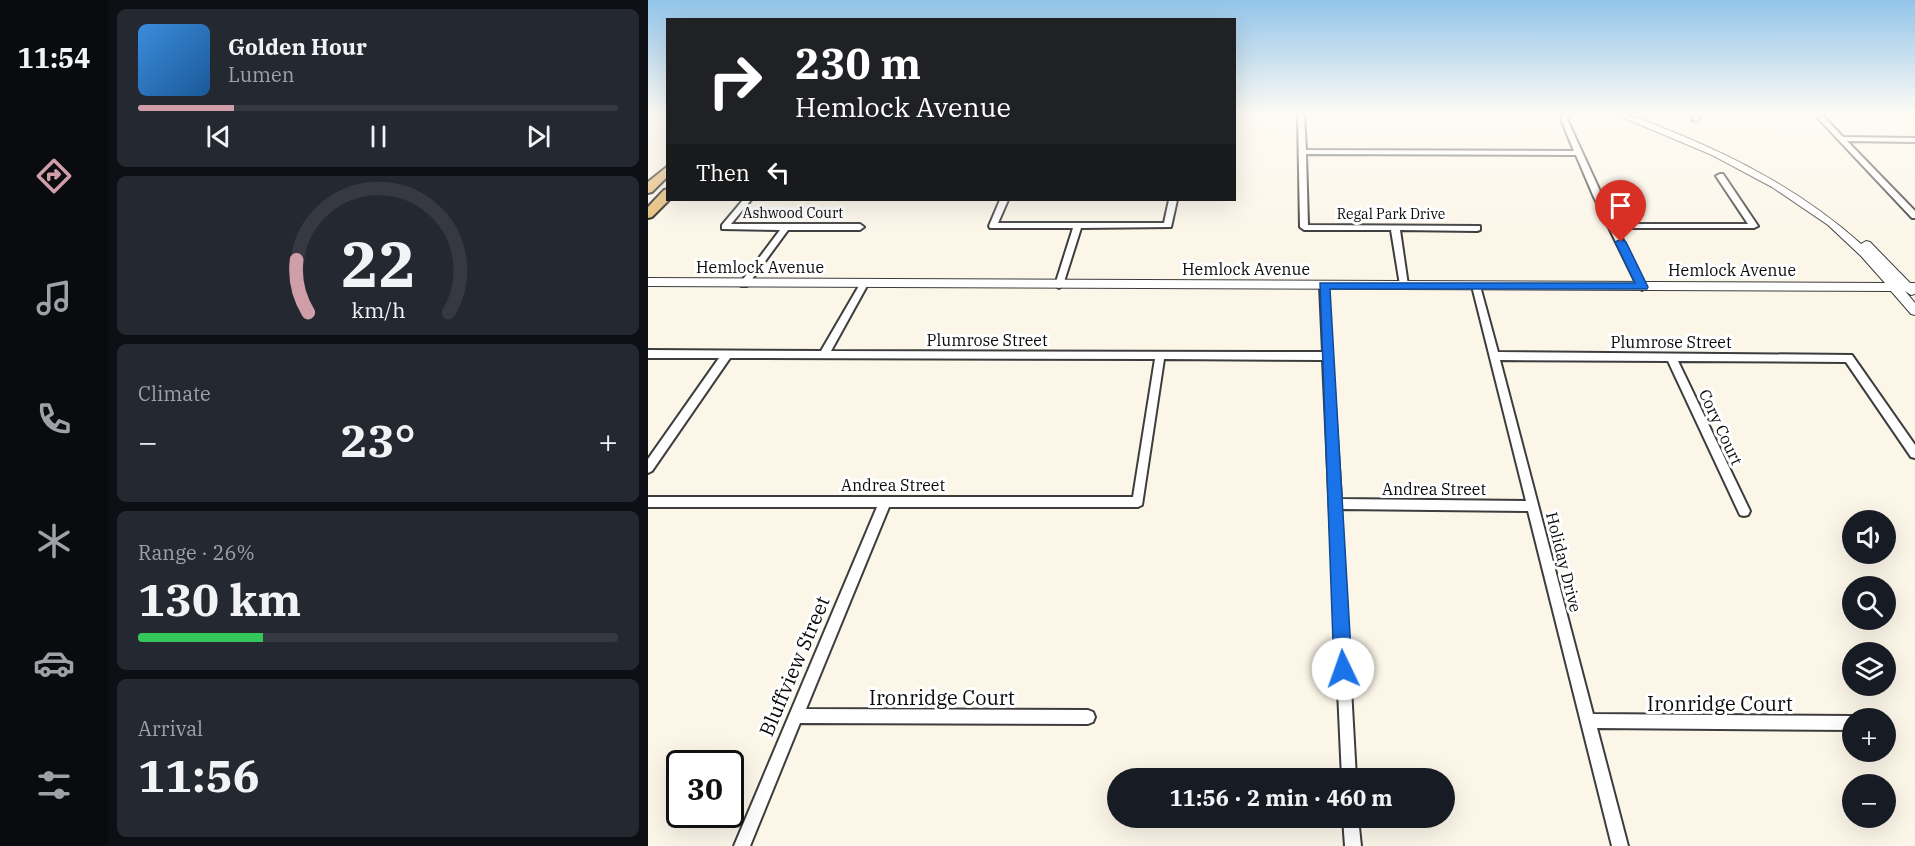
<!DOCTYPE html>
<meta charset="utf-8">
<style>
body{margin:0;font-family:"IBM Plex Serif",serif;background:#242831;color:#f1f3f6;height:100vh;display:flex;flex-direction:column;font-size:22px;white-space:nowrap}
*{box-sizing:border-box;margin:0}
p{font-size:20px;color:#9ea1a6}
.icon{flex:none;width:33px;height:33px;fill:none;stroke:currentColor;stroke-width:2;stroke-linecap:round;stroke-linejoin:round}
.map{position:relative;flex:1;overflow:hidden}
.sheet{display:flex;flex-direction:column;gap:9px;padding:9px;background:#0d0f14;width:540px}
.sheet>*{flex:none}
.banner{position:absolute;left:18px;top:18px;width:570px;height:183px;border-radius:0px;box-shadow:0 6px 24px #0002;background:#202124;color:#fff;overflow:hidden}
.tools{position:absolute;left:1194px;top:510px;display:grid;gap:12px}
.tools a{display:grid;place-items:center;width:54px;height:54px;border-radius:50%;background:#171b24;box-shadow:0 6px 24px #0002;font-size:30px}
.speed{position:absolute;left:18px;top:750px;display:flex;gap:12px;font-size:30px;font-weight:700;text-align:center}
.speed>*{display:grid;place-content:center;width:78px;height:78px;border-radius:50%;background:#171b24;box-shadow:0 6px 24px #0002;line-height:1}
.speed .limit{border:3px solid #111;border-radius:9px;background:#fff;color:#111}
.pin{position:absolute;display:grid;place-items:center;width:51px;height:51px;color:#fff;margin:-62px -26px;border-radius:50% 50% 50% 0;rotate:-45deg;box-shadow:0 0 6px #0007}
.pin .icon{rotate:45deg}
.me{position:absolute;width:66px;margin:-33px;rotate:357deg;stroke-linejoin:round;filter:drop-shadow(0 0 4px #0008)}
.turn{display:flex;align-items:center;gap:21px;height:126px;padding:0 30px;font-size:27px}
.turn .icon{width:78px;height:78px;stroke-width:2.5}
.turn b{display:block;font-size:42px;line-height:51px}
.then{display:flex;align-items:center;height:57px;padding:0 30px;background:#0003;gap:12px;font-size:22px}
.big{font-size:45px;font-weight:800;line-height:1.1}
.sheet .card{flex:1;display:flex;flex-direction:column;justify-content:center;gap:9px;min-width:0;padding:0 21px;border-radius:9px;background:#242831}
.sheet .dial{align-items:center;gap:0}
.dial svg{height:156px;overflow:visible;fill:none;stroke:#363941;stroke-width:7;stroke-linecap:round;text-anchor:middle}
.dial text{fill:#f1f3f6;stroke:none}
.song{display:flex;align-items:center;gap:18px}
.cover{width:72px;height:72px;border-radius:9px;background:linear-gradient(135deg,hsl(210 70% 55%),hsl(210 70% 35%))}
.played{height:6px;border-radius:3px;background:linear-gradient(90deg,#cf9ea8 20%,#363941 20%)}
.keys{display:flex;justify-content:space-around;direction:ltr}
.heat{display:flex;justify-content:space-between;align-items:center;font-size:33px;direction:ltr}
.charge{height:9px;border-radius:4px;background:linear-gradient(90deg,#34c759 26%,#363941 0)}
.trip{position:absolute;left:459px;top:768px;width:348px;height:60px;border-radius:30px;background:#171b24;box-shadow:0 6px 24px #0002;font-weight:800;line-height:60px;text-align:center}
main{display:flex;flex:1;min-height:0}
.dock{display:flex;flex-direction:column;width:108px;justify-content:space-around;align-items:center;background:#090b0e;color:#9ea1a6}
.dock .icon{width:42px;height:42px}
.dock .on{color:#cf9ea8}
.dock b{font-size:27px;color:#f1f3f6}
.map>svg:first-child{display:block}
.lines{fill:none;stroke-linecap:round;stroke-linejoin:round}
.minor-casing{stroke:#3d3d3d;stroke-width:4}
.tertiary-casing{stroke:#3d3d3d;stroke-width:2}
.primary-casing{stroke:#1b1b1b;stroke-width:4}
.minor{fill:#fff;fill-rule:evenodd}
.tertiary{fill:#fff;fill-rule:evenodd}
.primary{fill:#e6ba70;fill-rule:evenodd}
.route{fill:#1a73e8;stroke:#114b97;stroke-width:1.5}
.labels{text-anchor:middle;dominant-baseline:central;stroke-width:6;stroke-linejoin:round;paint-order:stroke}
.far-street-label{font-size:14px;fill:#0a0a0a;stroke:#fff}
.street-label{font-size:16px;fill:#0a0a0a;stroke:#fff}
.near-street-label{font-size:20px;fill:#0a0a0a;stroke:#fff}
</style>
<main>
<nav class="dock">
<b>11:54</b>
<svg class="icon on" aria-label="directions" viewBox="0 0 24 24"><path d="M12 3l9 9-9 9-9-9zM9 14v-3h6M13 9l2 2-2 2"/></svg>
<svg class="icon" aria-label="music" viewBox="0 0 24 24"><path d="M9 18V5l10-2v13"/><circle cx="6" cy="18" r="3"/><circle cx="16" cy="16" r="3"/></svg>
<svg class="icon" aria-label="phone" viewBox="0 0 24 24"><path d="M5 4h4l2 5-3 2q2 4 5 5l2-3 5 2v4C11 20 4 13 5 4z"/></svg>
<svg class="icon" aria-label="climate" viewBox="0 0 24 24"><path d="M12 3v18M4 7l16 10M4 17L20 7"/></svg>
<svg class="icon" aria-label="car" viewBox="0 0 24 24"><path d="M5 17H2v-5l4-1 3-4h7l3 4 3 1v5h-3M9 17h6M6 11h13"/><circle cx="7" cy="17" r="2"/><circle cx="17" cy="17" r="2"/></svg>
<svg class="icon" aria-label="filters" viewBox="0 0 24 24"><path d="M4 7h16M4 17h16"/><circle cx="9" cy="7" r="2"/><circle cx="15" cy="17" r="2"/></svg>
</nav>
<section class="sheet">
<div class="card">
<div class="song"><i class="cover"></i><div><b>Golden Hour</b><p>Lumen</p></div></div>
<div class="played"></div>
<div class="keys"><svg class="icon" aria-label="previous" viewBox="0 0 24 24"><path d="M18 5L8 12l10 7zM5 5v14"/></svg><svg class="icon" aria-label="pause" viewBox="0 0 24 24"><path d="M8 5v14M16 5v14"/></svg><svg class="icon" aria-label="next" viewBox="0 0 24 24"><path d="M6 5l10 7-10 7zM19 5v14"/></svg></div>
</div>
<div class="card dial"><svg viewBox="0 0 100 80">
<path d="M14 69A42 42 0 1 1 86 69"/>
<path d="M14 69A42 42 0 0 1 8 42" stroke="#cf9ea8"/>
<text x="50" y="56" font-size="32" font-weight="700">22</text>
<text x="50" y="72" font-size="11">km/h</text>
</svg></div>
<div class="card"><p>Climate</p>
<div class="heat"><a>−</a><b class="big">23°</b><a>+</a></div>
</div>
<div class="card"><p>Range · 26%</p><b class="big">130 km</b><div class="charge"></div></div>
<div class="card"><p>Arrival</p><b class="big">11:56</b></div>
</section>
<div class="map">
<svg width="1267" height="846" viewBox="0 0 1267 846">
<rect width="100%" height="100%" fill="#fcf6e9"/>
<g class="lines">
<defs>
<g id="minor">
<path d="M650,115H656L658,150L926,151L913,119L915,115H922L919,119L967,224H1100L1068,176L1072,174H1075L1110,226L1106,228H969L998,287L994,290L990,287L945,195L928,155L658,154L660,225L832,226V230L829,231L752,230L760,285L756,288L752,285L743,230H656L652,227Z"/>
<path d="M1046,115H1052L1049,121L1044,120Z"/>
<path d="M1167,115H1174L1195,137L1267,138V142L1199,141L1267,211V218H1264Z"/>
<path d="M95,200H103L83,224H212L216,227L212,230H140L99,286H93V282L132,230L74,229V225Z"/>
<path d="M352,200H360L350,223H516L521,200H529L523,227L433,228L415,285L411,288L407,285L425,228H342L341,226Z"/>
<path d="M216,281L220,284L183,351L675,352L672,286L676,283L679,284L693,499L878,501L824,286L825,284L828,283L832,286L850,352L1204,355L1267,445V458L1263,457L1198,362L1030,361L1102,511L1100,515L1096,516L1092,515L1020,361L852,360L945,714L1204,716L1209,718H1204V730L949,728L980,846H964L880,511L693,509L708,778H694L675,360L516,359L494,505L490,507H241L158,709L440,710L445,712L447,717L445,722L440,724L152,723L102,846H86L229,507H0V497H485L507,359L82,358L4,471L0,473V459L71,358H0V350L173,351L212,284Z"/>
<path d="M695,818H710L713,846H697Z"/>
</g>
<path id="tertiary" d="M969,115C988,115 1007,125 1025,132C1094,160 1157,194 1213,244L1218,241L1222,242L1262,283H1267V294L1263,295L1257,291L1267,303V315L1263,314L1243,291L0,286V278L1237,283L1213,256L1180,225L1124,187L1064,155Z"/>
<g id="primary">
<path d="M20,166V176L4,192L0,193V182Z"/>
<path d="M20,189L21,200L4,217L0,218V207L16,190Z"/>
</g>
</defs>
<!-- minor casing -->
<use href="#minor" class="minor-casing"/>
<!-- tertiary casing -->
<use href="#tertiary" class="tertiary-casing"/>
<!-- primary casing -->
<use href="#primary" class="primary-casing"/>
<!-- minor -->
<use href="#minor" class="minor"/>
<!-- tertiary -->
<use href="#tertiary" class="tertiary"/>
<!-- primary -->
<use href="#primary" class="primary"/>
</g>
<!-- sky -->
<linearGradient id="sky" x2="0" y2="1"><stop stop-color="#93c5ea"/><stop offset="0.49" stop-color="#fefbf5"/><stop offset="1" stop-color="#fefbf5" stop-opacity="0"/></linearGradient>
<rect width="1267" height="233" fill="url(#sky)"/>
<!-- route -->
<path class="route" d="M973,239L978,242L1000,287L999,289H682L704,669L701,675L695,677L689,675L686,669L672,283H987L967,242Z"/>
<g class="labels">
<!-- far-street labels -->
<g class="far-street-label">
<text x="145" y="213">Ashwood Court</text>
<text x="743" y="214">Regal Park Drive</text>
</g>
<!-- street labels -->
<g class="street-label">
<text x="112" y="267">Hemlock Avenue</text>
<text x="598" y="269">Hemlock Avenue</text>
<text x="1084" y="270">Hemlock Avenue</text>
<text x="339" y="340">Plumrose Street</text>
<text x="1023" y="342">Plumrose Street</text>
<text transform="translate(1073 427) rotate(65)">Cory Court</text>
<text x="245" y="485">Andrea Street</text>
<text x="786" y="489">Andrea Street</text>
<text transform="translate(916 562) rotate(76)">Holiday Drive</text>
</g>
<!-- near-street labels -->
<g class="near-street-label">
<text transform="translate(146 666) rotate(-67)">Bluffview Street</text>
<text x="294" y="697">Ironridge Court</text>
<text x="1072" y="703">Ironridge Court</text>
</g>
</g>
</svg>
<div class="tools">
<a><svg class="icon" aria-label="sound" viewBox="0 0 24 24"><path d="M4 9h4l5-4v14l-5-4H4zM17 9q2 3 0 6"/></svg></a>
<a><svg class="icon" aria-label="search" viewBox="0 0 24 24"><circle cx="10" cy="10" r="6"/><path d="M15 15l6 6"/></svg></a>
<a><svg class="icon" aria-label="layers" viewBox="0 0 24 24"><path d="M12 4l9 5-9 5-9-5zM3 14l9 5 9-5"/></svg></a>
<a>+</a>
<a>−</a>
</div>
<div class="speed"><div class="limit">30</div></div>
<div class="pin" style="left:973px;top:242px;background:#d93025"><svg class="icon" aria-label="arrive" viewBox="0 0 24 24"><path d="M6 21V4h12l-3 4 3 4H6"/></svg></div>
<svg class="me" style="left:695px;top:669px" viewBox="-20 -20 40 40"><circle r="19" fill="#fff"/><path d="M0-13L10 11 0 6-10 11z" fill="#1a73e8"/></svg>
<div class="trip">11:56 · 2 min · 460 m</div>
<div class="banner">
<div class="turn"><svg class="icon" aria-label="right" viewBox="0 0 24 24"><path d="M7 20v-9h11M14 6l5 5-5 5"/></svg><div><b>230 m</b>Hemlock Avenue</div></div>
<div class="then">Then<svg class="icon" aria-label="left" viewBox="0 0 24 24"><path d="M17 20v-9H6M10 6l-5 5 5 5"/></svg></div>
</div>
</div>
</main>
